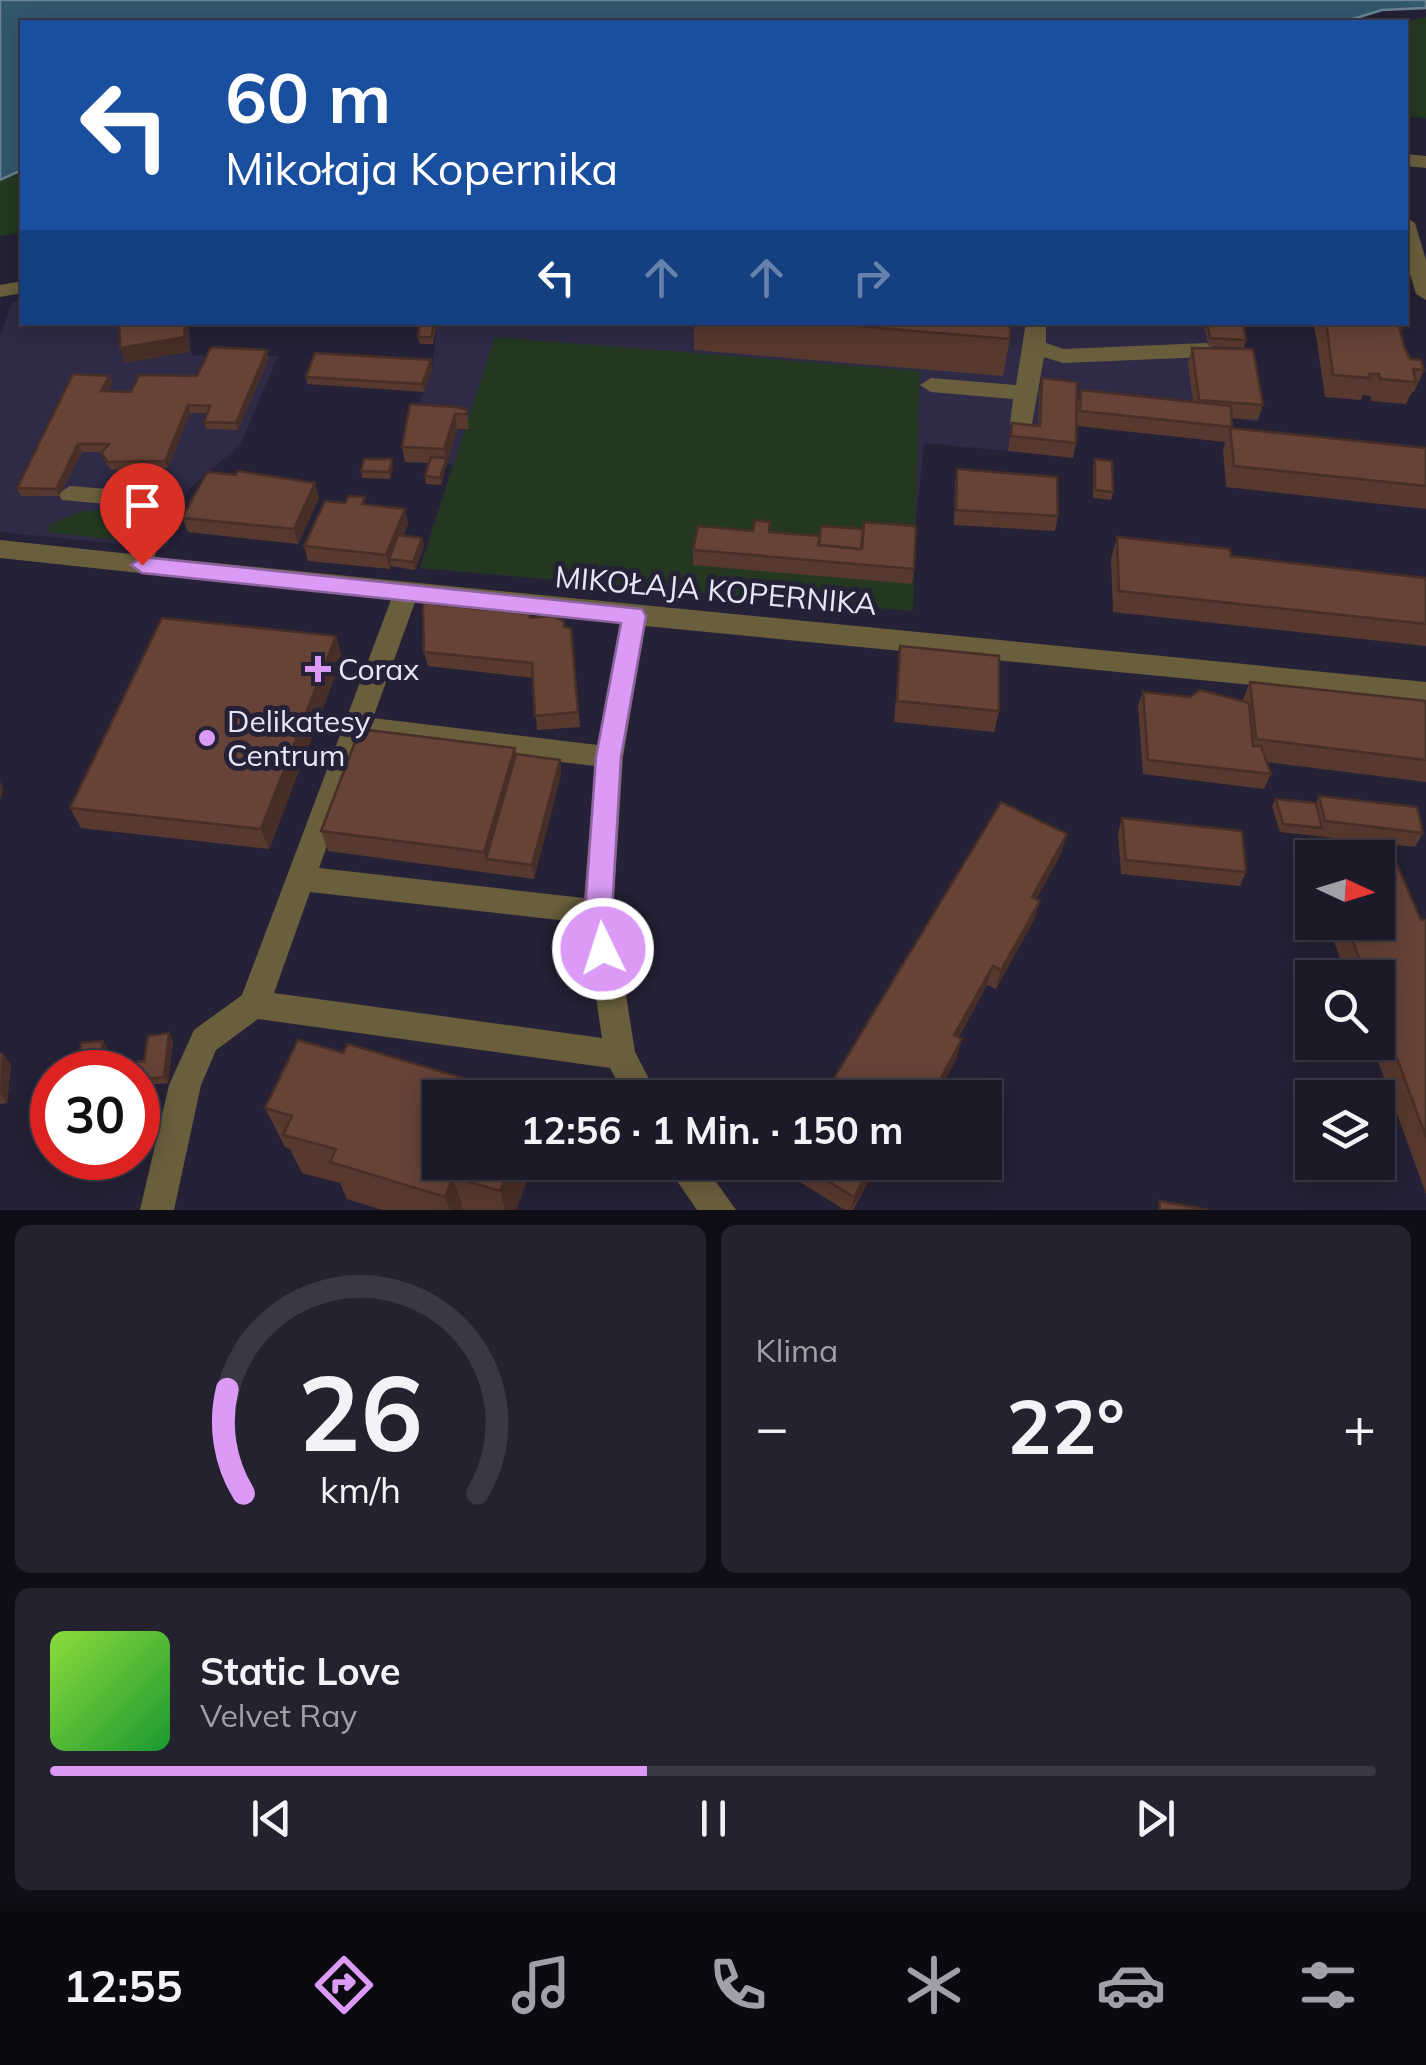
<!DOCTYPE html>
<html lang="de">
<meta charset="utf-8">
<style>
body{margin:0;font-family:Mulish,sans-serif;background:#252230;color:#f1f3f6;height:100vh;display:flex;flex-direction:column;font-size:38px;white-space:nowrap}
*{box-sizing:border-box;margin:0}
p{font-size:32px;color:#a0a0a8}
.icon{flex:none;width:55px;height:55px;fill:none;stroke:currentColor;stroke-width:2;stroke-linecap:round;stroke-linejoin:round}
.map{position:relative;height:1210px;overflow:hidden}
.drawer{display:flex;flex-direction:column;gap:15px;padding:15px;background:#0f0e16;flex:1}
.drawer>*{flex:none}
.top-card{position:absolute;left:20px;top:20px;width:1388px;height:305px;border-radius:0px;box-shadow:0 5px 25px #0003,0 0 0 2px #3a3845;background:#1a4fa0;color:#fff;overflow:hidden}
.needle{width:65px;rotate:94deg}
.controls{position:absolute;left:1295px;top:840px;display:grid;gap:20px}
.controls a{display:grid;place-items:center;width:100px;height:100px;border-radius:0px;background:#1c1928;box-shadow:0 5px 25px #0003,0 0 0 2px #3a3845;font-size:50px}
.speed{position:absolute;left:30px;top:1050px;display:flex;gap:20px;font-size:50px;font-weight:700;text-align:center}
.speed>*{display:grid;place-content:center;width:130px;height:130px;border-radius:50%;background:#1c1928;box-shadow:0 5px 25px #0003,0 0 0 2px #3a3845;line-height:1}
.speed .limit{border:15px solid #d22;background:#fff;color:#111}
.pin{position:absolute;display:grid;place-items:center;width:85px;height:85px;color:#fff;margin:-102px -42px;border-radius:50% 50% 50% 0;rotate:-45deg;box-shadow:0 0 10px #0007}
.pin .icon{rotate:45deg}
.me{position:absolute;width:110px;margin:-55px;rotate:356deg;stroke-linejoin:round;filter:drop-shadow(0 0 8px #0008)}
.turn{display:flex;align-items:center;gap:35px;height:210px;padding:0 40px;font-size:45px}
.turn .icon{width:130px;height:130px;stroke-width:2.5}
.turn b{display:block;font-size:70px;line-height:85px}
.lanes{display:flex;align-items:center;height:95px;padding:0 40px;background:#0003;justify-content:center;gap:50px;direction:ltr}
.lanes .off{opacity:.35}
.big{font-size:75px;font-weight:700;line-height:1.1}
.drawer .card{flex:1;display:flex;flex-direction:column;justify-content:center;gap:15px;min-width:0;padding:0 35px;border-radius:15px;background:#252230}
.drawer .dial{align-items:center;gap:0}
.dial svg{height:260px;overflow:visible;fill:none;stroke:#3a3845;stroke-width:7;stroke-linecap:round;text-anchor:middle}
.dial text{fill:#f1f3f6;stroke:none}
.song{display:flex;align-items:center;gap:30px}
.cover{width:120px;height:120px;border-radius:15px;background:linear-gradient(135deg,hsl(90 70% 55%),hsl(130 70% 35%))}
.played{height:10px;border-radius:5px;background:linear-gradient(90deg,#da9af6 45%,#3a3845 45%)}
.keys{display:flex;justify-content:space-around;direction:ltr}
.heat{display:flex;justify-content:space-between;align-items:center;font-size:55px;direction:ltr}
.drawer .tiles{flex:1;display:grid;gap:15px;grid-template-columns:1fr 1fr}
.card:last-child{grid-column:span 2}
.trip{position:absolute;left:422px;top:1080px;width:580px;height:100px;border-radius:0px;background:#1c1928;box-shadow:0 5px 25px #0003,0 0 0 2px #3a3845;font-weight:700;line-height:100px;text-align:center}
.tabs{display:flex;height:160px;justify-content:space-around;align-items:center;background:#0b0a10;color:#a0a0a8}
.tabs .icon{width:70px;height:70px}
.tabs .selected{color:#da9af6}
.tabs b{font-size:45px;color:#f1f3f6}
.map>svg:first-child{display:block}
.built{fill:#2f2a45}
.green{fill:#243821}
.water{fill:#32586c;stroke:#698395;stroke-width:2.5}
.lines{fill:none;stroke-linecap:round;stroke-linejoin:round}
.minor{fill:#6a5f3d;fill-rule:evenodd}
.wall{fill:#58392f}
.shaded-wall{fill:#472e26}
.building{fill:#664237;stroke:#472e26;stroke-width:2.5}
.route{fill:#da9af6;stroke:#8e64a0;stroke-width:2.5}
.poi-dot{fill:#da9af6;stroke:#252136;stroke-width:4}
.labels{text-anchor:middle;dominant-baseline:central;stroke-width:10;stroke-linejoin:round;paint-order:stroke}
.street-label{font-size:30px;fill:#e8e6f5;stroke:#252136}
.poi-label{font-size:30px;fill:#e8e6f5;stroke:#252136;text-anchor:start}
</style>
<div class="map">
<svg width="1426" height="1210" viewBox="0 0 1426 1210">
<rect width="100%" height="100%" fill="#252136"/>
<!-- built -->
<g class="built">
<path d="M22,300V322L189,323L192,355L278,356L240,445L187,491L166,549L0,532V337L12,302Z"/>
<path d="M437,322L1239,323L1257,422L1074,398L1072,457L924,443L914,541L913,611L420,568L453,465L405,462L413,419L432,368Z"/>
</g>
<!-- green -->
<g class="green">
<path d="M1426,17V118L1405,116L1404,22Z"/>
<path d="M22,157V233L0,236V163Z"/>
<path d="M495,337L920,371L913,611L420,568Z"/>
<path d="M99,510L118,515L130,524L132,535L128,541L47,532L50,524L82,511Z"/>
</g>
<!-- water -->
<path class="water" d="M0,0H1426V8L1382,10L1343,22H22V170L0,180Z"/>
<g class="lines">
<!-- minor -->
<g class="minor">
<path d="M1405,154L1426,156V168L1405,166Z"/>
<path d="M1405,217L1415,223L1426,260V300L1416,294L1405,257Z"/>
<path d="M22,281V293L0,297V285Z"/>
<path d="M1026,322H1046V343L1064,349L1206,343L1217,350L1206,357L1063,363L1044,357L1032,424L1021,431L1010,424L1013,399L931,392L920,385L931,378L1016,385Z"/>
<path d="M70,486L120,490L156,514L160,520L155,557L1426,682V702L645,626L623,757L613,912L635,1052L659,1098H626L610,1068L258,1019L216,1050L201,1085L174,1210H140L169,1085L194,1030L242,995L391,600L0,558V540L131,554L136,523L107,504L62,500L58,494ZM415,602L620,623L598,745L373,718ZM365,739L595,766L584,898L319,868ZM310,892L585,923L602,1038L274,993Z"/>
<path d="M664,1162H702L736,1210H697Z"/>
</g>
</g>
<!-- wall -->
<g class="wall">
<path d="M435,322L436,328L433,344H420L418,337Z"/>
<path d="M605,322H1010V339L1003,376L694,350V324Z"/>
<path d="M1204,322H1243L1246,340L1244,348L1208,346Z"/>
<path d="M1313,322H1401L1402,328L1400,333L1404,346L1410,359L1424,370L1414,392H1412L1406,404L1371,401L1370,396L1363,395L1361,400L1325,397L1317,342Z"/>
<path d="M1192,348L1263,405L1258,420L1232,418V428L1426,448V509L1226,487L1223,450L1225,442L1077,426V405L1081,390L1193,402L1188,363Z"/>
<path d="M269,358L238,430L206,429L204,422L207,413H190L168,468L111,470L104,460L102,452H82L59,496H21L17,488L109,376L112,383L108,391L131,392Z"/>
<path d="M432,368L424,392L307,384L306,377Z"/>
<path d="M1042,378L1076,443L1073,458L1008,451L1012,423L1038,426L1039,393Z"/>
<path d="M410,404L467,410L469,429H457L441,485L426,484L425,476L429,463L405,462L402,447Z"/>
<path d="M1095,459L1113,492L1111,500L1093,498V467Z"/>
<path d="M393,467L390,479L362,478L361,471Z"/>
<path d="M957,469L1058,516L1055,531L954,525L955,484Z"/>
<path d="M319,498L298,544L188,532L182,518Z"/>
<path d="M366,505L405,509L408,524L403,536L422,538L424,546L415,570L391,566L390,569L308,561L304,546Z"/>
<path d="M770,522V532L914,569L912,584L693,565V550L753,531Z"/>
<path d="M1117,537L1231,556L1426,578V646L1113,612L1111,559Z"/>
<path d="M530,618L564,621L565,627L571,628L580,727L537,730L533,678L428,666L424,652Z"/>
<path d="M336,636L342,658L269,849L81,828L70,808Z"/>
<path d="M900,646L999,711L994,732L894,722Z"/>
<path d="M1250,682L1426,701V782L1267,762L1271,774L1264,789L1143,774L1138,706L1143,692L1242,701Z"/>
<path d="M516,754L560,760L561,774L534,879L328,851L321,831Z"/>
<path d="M1319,796L1423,833L1415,847L1280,832L1272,806L1276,799L1316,803Z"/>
<path d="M1122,818L1246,872L1240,886L1121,874L1118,833Z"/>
<path d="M1389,846L1421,920H1426V1194L1371,1042H1378V978H1347L1327,922H1378V858H1315L1319,850Z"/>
<path d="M1061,854L1036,899L1034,920L996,989L987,985L959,1037L957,1058L822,1098Z"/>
<path d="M1312,862V882L1308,870Z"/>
<path d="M173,1040L168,1083L138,1086V1072H78L107,1047L105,1065L144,1061Z"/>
<path d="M298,1040L440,1162H534L516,1210H382L347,1199L340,1183L302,1173L290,1149L285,1147L265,1108Z"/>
<path d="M0,1052L11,1065L7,1103L0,1104Z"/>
<path d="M783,1162H888L880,1177L873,1173L853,1210H845L782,1171Z"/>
</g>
<!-- shaded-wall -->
<g class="shaded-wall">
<path d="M184,322H187L190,352L125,363L120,348Z"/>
<path d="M267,350L269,358L238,430L236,423Z"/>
<path d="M431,360L432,368L424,392L422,384Z"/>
<path d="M109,376L112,383L104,398L101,391Z"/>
<path d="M188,405L190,413L168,468L165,461Z"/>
<path d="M455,414L457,429L441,485L440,478L446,460L444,449Z"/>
<path d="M78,444L82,452L59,496L56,489Z"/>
<path d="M392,459L393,467L390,479L389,472Z"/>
<path d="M315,483L319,498L298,544L294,529Z"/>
<path d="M405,509L408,524L394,560L389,559L391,566L390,569L386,555Z"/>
<path d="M422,538L424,546L415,570L413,562Z"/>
<path d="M336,636L342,658L269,849L261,829Z"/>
<path d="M515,748L518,768L486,859L484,852Z"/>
<path d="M560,760L561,774L534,879L532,865Z"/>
<path d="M0,781L4,789L0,800Z"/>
<path d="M1067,834L1061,854L1027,916L1032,897Z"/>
<path d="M1040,901L1034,920L996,989L1001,970Z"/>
<path d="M993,966L987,985L950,1053L954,1035Z"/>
<path d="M169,1033L173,1040L168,1083L164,1077Z"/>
<path d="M962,1039L957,1058L935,1098H930Z"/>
<path d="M103,1041L107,1047L104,1072L100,1065Z"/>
<path d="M2,1052L11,1065L7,1103L0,1093Z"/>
<path d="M511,1162H534L516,1210H505L500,1191Z"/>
<path d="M873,1162H876L873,1173L851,1210L854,1197Z"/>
<path d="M883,1162H888L880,1177Z"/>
<path d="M453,1177L463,1210H450L445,1197Z"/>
</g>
<!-- building -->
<g class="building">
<path d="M119,322H184L185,337L120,348Z"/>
<path d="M420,322H434L432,337H418Z"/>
<path d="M806,322H1010V339Z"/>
<path d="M1207,322H1243L1246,340L1210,338Z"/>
<path d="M1326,322H1401L1402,328L1399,327L1404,346L1410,359L1421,360L1424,370L1413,369L1416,382L1380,379L1379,374H1369L1370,378L1333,375Z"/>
<path d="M211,347L267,350L236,423L204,422L210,406L188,405L165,461L108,462L101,453L109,444H78L56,489L17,488L73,374L109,376L101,391L131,392L139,375L197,376Z"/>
<path d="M1192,348L1253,349L1263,405L1199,400Z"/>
<path d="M315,353L431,360L422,384L306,377Z"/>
<path d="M1042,378L1077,382L1076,443L1011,436L1012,423L1040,426Z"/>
<path d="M1081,390L1231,406L1232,427L1080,411Z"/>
<path d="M410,404L457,407L467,410V414H455L444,449L402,447Z"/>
<path d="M1230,428L1426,448V486L1234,466Z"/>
<path d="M431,457L447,458L440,478L425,476Z"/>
<path d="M364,459H392L389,472L361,471Z"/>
<path d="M1095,459L1112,461L1113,492L1095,490Z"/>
<path d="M957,469L1057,477L1058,516L956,510Z"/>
<path d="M238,471L315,483L294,529L182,518L207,472L236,475Z"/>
<path d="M349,496L365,497L362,504L405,509L386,555L304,546L325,501L345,503Z"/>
<path d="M755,520L770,522L769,532L820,536L818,545L862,549L864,522L916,526L914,569L693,550L698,526L753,531Z"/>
<path d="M821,526L863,529L861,549L819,545Z"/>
<path d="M398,535L422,538L413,562L389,559Z"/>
<path d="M1117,537L1230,549L1231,556L1426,578V624L1119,591Z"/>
<path d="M423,603L529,614L530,618L552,616L564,621V627L571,628L578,712L535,716L532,663L424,652Z"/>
<path d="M162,618L336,636L261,829L70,808Z"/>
<path d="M900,646L999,656V711L897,701Z"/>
<path d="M1250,682L1426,701V760L1256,739Z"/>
<path d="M1200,690L1249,703L1253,746H1261L1271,774L1148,760L1143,692L1190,697Z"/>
<path d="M360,729L515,748L484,852L321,831Z"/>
<path d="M516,754L560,760L532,865L486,859Z"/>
<path d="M1319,796L1417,807L1423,833L1325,821Z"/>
<path d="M1276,799L1316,803L1322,828L1283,824Z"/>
<path d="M1001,802L1067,834L1032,897L1040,901L1001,970L993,966L954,1035L962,1039L930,1098H822Z"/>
<path d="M1122,818L1242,831L1246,872L1126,860Z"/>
<path d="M1389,846L1421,920H1426V1137L1378,1007V978H1366L1346,922H1378V858H1321L1319,850Z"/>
<path d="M169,1033L164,1077L138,1080V1072H78L81,1043L103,1041L100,1065L144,1061L148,1036Z"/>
<path d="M298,1040L343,1053L348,1044L531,1098H440V1162H511L500,1191L453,1177L445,1197L330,1162L336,1149L283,1135L292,1116L265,1108Z"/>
<path d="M797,1162H873L854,1197Z"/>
<path d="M1159,1201L1209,1210H1160Z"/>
</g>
<!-- route -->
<path class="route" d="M142,557L642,609L646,616L621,757L612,912L616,949L612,958L603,961L593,958L585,912L596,757L621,623L142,573L131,565Z"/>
<!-- markers -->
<g class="poi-dot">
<path d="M313 654h10v10h10v10h-10v10h-10v-10h-10v-10h10z"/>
<circle cx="207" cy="738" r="10"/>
</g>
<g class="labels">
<!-- street labels -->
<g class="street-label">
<text transform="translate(716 590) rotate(5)">MIKOŁAJA KOPERNIKA</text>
</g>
<!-- poi labels -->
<g class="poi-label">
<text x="338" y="669">Corax</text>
<text x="227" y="721">Delikatesy<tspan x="227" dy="34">Centrum</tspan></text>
</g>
</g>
</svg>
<div class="controls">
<a><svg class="needle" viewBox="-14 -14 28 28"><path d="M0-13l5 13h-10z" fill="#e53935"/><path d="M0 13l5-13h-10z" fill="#a0a0a8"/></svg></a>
<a><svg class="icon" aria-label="search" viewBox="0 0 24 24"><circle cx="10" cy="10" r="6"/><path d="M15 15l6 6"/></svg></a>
<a><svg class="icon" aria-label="layers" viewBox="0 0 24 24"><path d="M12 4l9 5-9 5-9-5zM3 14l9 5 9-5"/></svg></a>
</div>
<div class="speed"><div class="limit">30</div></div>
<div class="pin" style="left:142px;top:565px;background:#d93025"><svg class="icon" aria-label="arrive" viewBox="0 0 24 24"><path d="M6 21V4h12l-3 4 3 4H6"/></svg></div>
<svg class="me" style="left:603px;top:949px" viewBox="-20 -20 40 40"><circle r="17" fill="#da9af6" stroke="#fff" stroke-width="3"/><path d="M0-11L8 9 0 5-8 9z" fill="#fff"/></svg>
<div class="trip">12:56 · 1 Min. · 150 m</div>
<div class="top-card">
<div class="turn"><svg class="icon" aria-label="left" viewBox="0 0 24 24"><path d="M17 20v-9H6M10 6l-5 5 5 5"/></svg><div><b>60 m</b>Mikołaja Kopernika</div></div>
<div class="lanes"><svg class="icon" aria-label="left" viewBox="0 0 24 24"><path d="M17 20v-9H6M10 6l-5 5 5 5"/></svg><svg class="icon off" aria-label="ahead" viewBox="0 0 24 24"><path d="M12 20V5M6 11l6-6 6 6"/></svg><svg class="icon off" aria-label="ahead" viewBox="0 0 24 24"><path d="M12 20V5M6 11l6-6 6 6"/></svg><svg class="icon off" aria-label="right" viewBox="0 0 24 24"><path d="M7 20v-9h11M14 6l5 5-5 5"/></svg></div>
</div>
</div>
<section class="drawer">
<div class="tiles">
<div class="card dial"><svg viewBox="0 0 100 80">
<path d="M14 69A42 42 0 1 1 86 69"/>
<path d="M14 69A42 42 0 0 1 9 37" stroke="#da9af6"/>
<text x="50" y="56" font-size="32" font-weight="700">26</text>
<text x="50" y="72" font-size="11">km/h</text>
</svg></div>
<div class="card"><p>Klima</p>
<div class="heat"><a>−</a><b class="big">22°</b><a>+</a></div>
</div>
<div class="card">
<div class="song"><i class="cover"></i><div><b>Static Love</b><p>Velvet Ray</p></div></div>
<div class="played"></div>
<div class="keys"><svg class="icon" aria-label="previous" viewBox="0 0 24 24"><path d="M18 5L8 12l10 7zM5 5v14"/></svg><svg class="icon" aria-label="pause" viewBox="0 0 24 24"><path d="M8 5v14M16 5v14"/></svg><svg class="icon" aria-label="next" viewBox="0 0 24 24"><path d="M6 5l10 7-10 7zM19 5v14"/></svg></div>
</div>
</div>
</section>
<nav class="tabs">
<b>12:55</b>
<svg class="icon selected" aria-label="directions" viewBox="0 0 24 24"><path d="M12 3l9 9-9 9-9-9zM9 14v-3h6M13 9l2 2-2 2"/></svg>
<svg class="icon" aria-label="music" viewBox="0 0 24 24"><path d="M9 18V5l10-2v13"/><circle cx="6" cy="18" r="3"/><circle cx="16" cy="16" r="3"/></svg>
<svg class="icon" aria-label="phone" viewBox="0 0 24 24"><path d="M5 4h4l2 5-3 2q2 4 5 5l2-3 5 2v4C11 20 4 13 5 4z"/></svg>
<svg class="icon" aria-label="climate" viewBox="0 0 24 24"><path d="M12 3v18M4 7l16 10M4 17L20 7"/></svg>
<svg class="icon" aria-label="car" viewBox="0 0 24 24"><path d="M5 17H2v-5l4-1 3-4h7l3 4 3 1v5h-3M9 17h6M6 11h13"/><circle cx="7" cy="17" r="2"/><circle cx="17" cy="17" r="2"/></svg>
<svg class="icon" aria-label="filters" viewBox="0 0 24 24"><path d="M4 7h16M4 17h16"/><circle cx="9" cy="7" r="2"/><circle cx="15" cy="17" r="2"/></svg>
</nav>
